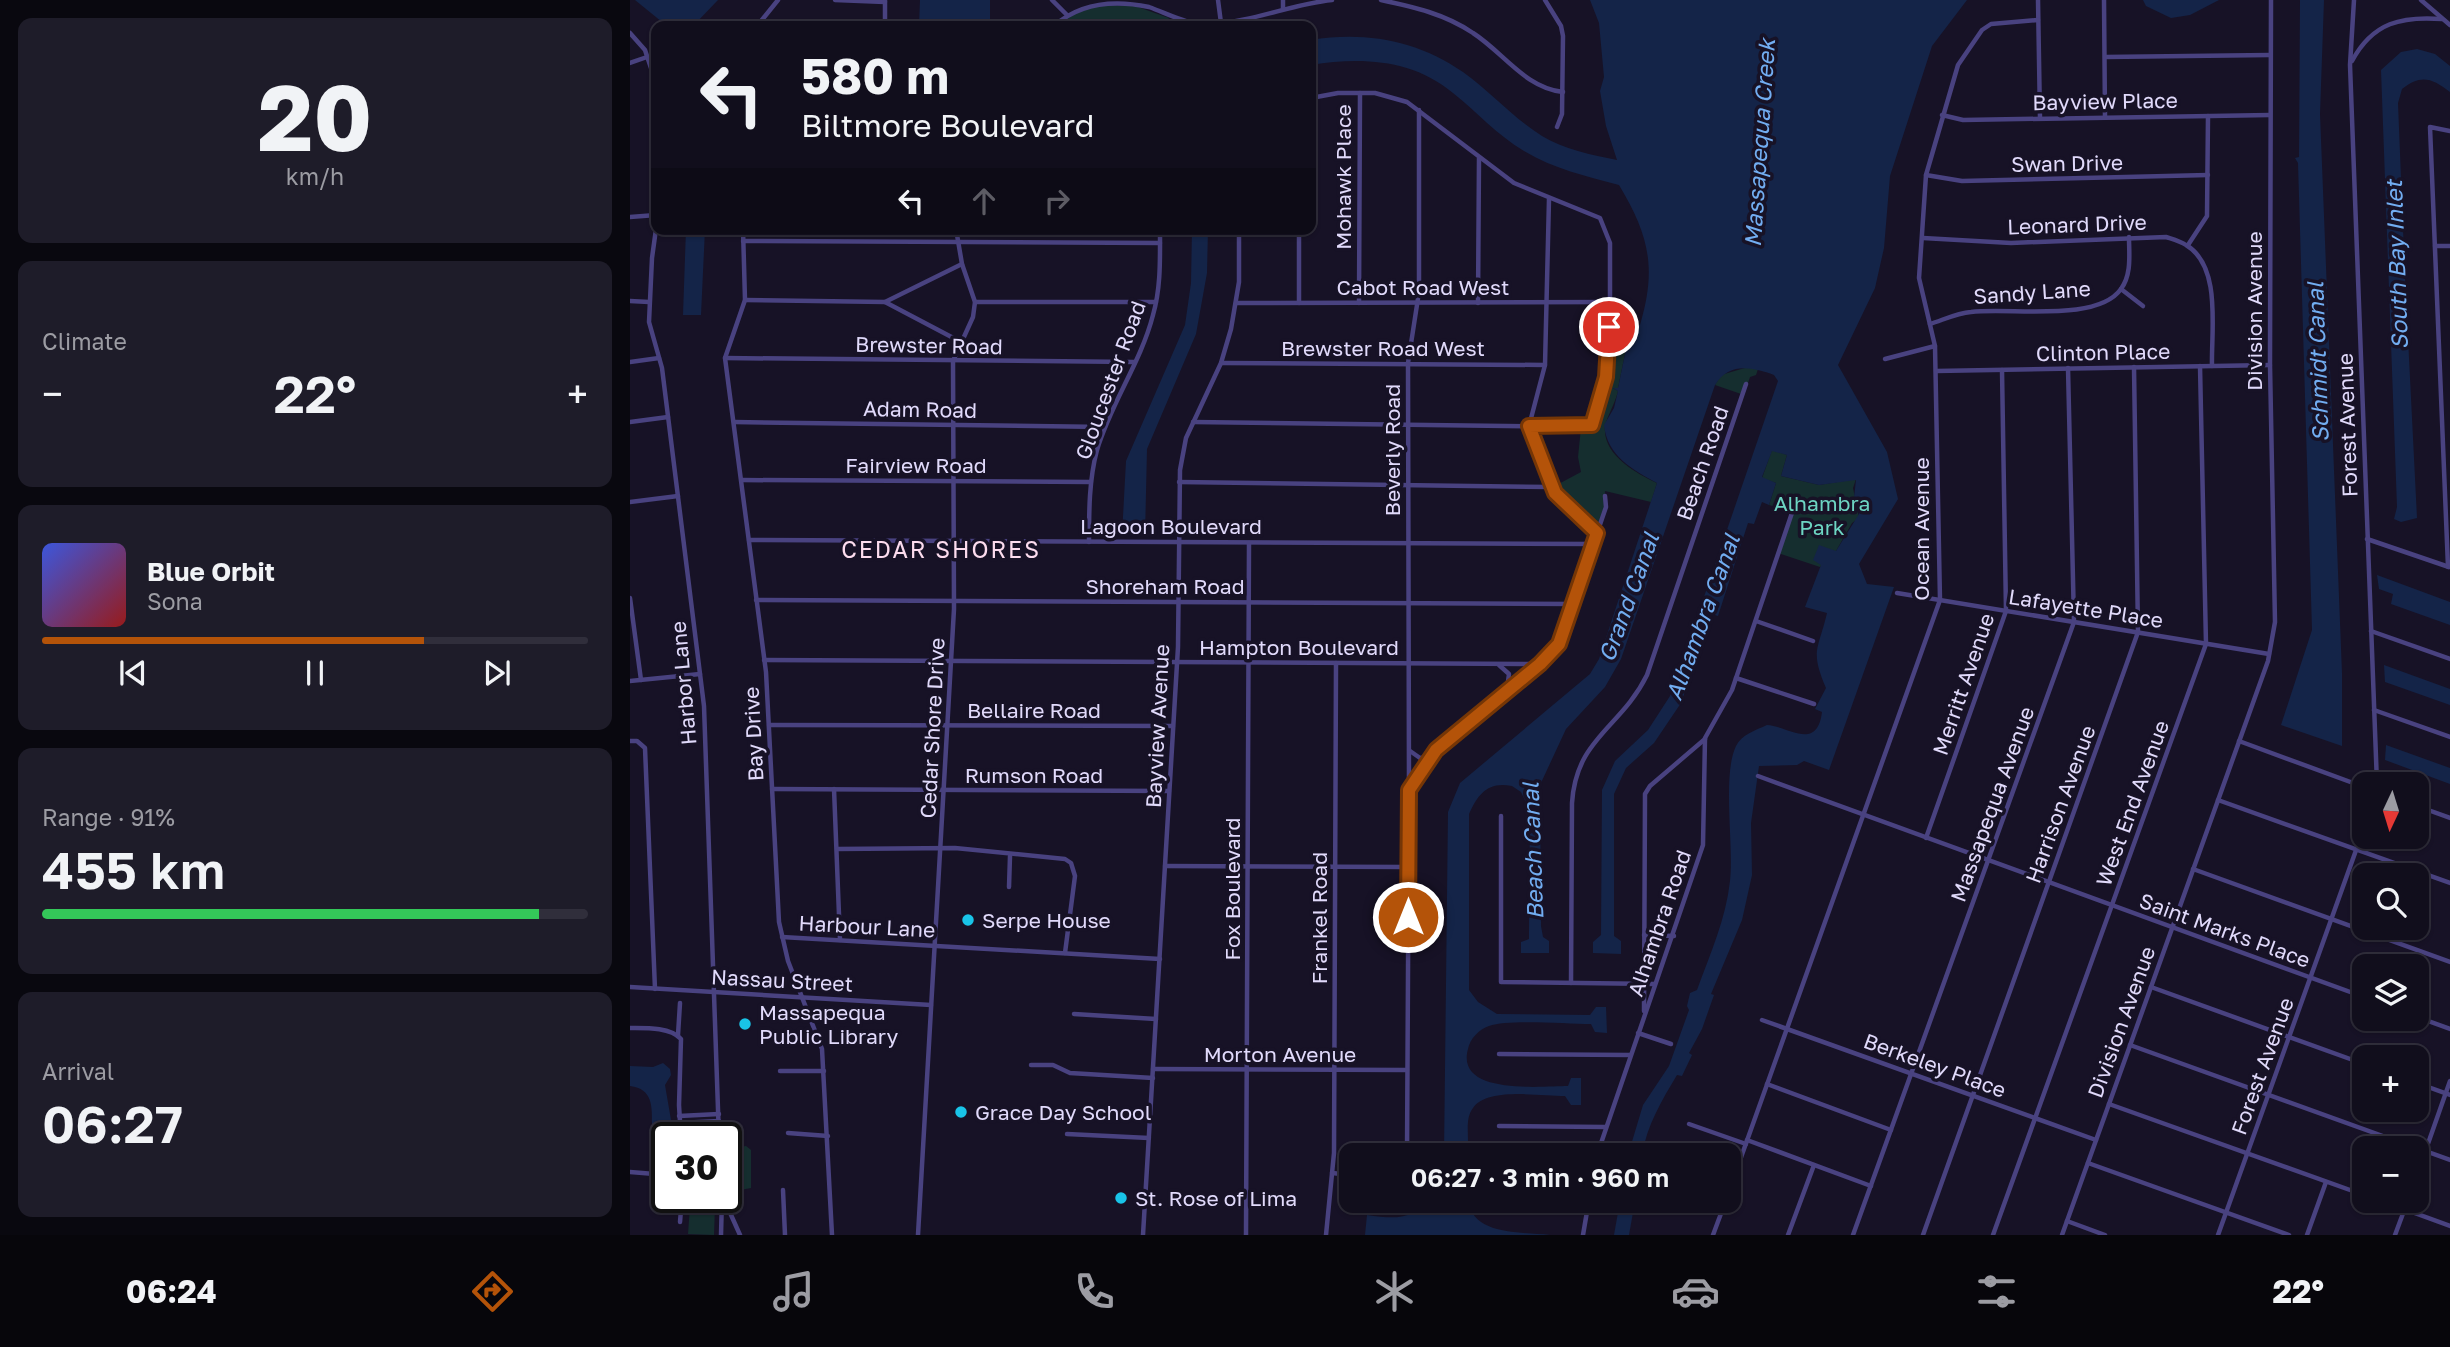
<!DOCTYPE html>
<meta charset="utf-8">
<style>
body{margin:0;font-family:"Golos Text",sans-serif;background:#1e1c29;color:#f1f3f6;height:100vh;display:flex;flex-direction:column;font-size:26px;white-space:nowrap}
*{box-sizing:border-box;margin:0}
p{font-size:23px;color:#9c9ca3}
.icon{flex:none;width:38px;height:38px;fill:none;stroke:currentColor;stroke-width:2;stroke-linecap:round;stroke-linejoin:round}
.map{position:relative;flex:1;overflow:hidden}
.panel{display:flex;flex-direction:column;gap:18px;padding:18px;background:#09080f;width:630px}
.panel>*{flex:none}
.top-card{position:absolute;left:21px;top:21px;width:665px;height:214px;border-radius:14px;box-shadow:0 2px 5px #0004,0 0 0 2px #302e3b;background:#110e1c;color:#f1f3f6;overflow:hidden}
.needle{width:46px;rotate:184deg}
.buttons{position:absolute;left:1722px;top:772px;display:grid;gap:14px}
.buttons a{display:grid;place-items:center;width:77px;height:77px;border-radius:14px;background:#110e1c;box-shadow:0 2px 5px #0004,0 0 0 2px #302e3b;font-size:35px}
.speed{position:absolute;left:21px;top:1122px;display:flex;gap:14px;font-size:35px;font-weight:700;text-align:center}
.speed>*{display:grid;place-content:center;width:91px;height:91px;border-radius:50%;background:#110e1c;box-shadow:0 2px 5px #0004,0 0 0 2px #302e3b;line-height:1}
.speed .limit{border:4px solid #111;border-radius:10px;background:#fff;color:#111}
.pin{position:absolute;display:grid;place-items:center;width:60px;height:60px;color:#fff;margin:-30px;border:4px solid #fff;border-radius:50%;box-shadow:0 2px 7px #0007}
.me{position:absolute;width:77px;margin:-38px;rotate:0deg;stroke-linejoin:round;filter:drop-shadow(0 0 5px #0008)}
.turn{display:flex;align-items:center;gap:24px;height:147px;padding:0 35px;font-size:32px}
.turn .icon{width:91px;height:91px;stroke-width:2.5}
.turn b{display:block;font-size:49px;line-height:60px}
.lanes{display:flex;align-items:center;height:66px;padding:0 35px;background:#0003;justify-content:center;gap:35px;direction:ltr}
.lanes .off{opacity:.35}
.big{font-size:52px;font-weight:600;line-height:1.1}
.panel .tile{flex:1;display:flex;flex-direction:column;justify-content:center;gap:10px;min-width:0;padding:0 24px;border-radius:14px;background:#1e1c29}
.panel .dial{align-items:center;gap:0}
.dial b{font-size:91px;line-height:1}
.song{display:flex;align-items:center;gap:21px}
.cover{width:84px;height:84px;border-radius:10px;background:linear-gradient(135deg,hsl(230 70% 55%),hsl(0 70% 35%))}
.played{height:7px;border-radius:4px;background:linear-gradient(90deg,#b45309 70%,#302e3b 70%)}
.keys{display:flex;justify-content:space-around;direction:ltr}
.heat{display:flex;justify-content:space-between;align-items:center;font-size:38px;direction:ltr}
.charge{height:10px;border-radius:5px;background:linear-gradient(90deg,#34c759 91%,#302e3b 0)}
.trip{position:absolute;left:709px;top:1143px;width:402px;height:70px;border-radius:14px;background:#110e1c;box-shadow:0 2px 5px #0004,0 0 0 2px #302e3b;font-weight:600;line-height:70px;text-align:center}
.tabs{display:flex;height:112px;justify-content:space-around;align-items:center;background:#07060b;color:#9c9ca3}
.tabs .icon{width:49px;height:49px}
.tabs .active{color:#b45309}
.tabs b{font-size:32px;color:#f1f3f6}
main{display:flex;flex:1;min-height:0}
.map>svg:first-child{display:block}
.green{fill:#152e2f}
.water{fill:#142448}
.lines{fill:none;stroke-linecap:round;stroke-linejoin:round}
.minor{stroke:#494280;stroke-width:4.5}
.route-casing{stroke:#753606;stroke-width:18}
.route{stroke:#b45309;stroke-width:12}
.poi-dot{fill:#19c4e8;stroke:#171226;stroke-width:2.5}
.labels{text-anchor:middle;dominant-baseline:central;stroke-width:7;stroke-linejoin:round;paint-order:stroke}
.street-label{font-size:21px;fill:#e1dafb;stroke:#171226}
.park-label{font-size:21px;fill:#6dd5c3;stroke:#171226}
.poi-label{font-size:21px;fill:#e1dafb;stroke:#171226;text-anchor:start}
.water-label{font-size:23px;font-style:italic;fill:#72adf1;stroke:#171226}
.neighbourhood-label{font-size:23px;letter-spacing:2px;fill:#fcdcee;stroke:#171226}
</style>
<main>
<section class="panel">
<div class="tile dial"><b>20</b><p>km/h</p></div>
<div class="tile"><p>Climate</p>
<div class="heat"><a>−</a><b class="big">22°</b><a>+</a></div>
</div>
<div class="tile">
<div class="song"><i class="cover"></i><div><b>Blue Orbit</b><p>Sona</p></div></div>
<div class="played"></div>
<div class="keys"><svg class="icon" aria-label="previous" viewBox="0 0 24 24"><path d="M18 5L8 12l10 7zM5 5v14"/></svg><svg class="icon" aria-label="pause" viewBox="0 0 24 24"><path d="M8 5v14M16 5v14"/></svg><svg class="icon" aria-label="next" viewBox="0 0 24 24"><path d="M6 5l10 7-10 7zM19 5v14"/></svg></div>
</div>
<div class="tile"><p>Range · 91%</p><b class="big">455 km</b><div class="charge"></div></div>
<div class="tile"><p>Arrival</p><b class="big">06:27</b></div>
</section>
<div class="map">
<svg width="1820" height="1235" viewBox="0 0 1820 1235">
<rect width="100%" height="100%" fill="#171226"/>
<!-- green -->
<g class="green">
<path d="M467,5L505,6L539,18L534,26H427L437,17Z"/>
<path d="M980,324L1001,325L988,388H983L988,391C986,402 975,420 975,428C973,455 1007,474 1027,483L1021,502L975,491L974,507L967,531L923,487L951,472L948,457L951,428L962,427L977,378Z"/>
<path d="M1118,367L1128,369L1126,375L1120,377L1114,395L1085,385L1091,375Z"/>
<path d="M1142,450L1157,455L1151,476L1189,485L1226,479L1223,488L1229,518L1222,523L1206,551L1190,567L1148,553L1162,512L1139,505L1146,483L1132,478Z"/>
<path d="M116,1146L121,1150V1188L105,1191L99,1184L98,1149Z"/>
<path d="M60,1206H85L84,1235L58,1234Z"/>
</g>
<!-- water -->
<g class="water">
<path d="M5,0H88L63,26H37Z"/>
<path d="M290,0H360V26H289Z"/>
<path d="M960,0H1337L1302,46L1260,176L1254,248L1245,288L1208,365L1257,452L1268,499L1229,564L1237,584L1264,587L1199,770L1174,761L1167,765L1129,766L1121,823L1122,875L1112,920L1081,994L1084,995L1072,1029L1059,1053L1062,1055L1052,1076L1047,1075C1032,1100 1017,1125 1012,1155H998L1013,1105L1039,1066L1059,1010L1057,1006L1060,993L1067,990C1080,954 1096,919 1100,881C1104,846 1092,775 1106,746C1111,735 1126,730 1137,725C1158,726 1187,752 1192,712L1185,709L1196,688C1180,650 1188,651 1197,613L1175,607L1191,565L1183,560L1189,545L1206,551L1229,514L1224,498L1226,480L1189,485L1151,476L1157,455L1142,451L1132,477L1146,483L1139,505L1132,502L1124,524L1118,523L1088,616L1082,614L1051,703L1024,743L996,768L984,794V936L991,941V954L963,953V942L971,935L972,790L985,761L1018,730L1040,696L1148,381L1144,375C1122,367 1099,362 1085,385L991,659L975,687L936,729L910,785L911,926L913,937L919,941V953H891V942L899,939V931L900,811L891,792L882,786C858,781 848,794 839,814V990L848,1002L867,1014L960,1015L966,1007H976L977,1033L965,1032L961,1024C936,1024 879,1019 859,1026C849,1029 840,1039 838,1049C825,1096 913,1086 938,1086L941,1078H951V1105H941L935,1096C911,1096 857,1087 843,1108C836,1117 838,1130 838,1141L859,1155H814L818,812L830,783L960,674L969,659L1027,483C1003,470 977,456 974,425L984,408L988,391L983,388H988L1001,325H1010C1027,268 1019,235 989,185C956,176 924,169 894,151C867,135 847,112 823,93C782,59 731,57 681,65V40C734,31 787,40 833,72C861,92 883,118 912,136C933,149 962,155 987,160L976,126L970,91L974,77L969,23Z"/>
<path d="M1513,0H1589L1560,15L1541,18L1516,6Z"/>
<path d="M1670,0H1694L1690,114L1712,673V746L1651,725L1682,630L1668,163L1665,158L1669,157Z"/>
<path d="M1787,49L1805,54L1820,66V92C1802,78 1791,74 1772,89L1768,103L1774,254L1778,258H1774L1787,518L1771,522L1764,519L1767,507L1751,70L1771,52Z"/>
<path d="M56,229H75L71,315H53Z"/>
<path d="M562,229H578L577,273L566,334L517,449L515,536L492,535L496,461L555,325L561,283Z"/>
<path d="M1747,575L1820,602V625L1761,604L1763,594L1749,589Z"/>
<path d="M1754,665L1820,689V705L1755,682Z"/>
<path d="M1756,745L1820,768V784L1755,760Z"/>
<path d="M33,1063L40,1069L41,1075L35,1085L41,1120L29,1130L22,1125C22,1106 23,1089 0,1086V1066L23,1067Z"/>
<path d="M803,1200L838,1201C843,1235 890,1232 920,1235H735L737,1215C766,1219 779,1220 803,1200Z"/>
<path d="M990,1201H1005L999,1235H984Z"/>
</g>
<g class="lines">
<!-- minor -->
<g class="minor">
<path d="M205,0L255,2"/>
<path d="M422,0L437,15"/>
<path d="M588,0L591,23"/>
<path d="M653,0V9"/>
<path d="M751,0C784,7 815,14 843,33C874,53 895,88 933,92"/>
<path d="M915,0L931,26L933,36L932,114L927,127"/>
<path d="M1408,0L1410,118"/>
<path d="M1474,0L1475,117"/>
<path d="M1724,0L1720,65L1747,784"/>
<path d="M1791,0L1820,25"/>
<path d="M127,26L148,0"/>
<path d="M255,26V0"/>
<path d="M424,26C451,2 485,0 519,7C541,15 557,25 581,24C622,22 662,4 702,0"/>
<path d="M0,33L15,50L26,83"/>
<path d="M1475,57L1640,55"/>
<path d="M1722,61C1743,22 1772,16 1812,19"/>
<path d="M0,63L17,57"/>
<path d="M1312,115L1333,120L1640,115"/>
<path d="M1296,175L1332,181L1578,175"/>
<path d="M919,199L915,365L899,426L921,487L935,504L967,533"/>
<path d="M0,217L26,215"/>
<path d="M26,229L22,258L19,322L32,368L74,706L89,1138"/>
<path d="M113,229L115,300L95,358L136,672L149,922L158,961L192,1049L202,1235"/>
<path d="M1293,238L1381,243L1536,237C1542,239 1550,241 1556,245C1592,266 1581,331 1582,366"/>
<path d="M113,241L530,243"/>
<path d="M1558,245L1577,216L1578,116"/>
<path d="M1805,246H1820"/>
<path d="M1491,289L1513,306"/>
<path d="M115,300L255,302L332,264"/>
<path d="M0,301L19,302"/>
<path d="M255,302L331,342"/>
<path d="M345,302H526"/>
<path d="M606,303L980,302"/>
<path d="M669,303V229"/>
<path d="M729,303L730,93"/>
<path d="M848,303L849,158"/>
<path d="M1300,324C1313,320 1327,313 1341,312C1379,307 1467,323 1491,289C1502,274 1499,254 1499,237"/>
<path d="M95,358L504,362"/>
<path d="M1255,359L1305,346"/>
<path d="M0,362L29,358"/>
<path d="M591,363L915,365"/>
<path d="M1306,371L1640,365"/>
<path d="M0,422L38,417"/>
<path d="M104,422L475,427"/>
<path d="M563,422L959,427L963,424L976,377L980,302V243L970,218L884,183L777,102L745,93H708L681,98"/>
<path d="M112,480L461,482"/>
<path d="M549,482L921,487"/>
<path d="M0,502L48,496"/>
<path d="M1737,539L1819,567"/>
<path d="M119,540L964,544"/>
<path d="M459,542C459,511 459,480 467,450C481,403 511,362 523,315C531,287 530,259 530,229"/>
<path d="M1818,567L1800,127L1820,131"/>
<path d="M1267,593L1639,654"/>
<path d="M0,598L11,680"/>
<path d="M126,600L944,604"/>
<path d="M1126,621L1183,641"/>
<path d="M1741,631L1820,659"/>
<path d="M134,660L910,664"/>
<path d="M869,665L879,674L877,689"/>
<path d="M1106,678L1184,704"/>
<path d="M0,681L70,674"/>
<path d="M1744,710L1820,737"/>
<path d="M139,725L543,726"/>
<path d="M0,741H7L15,748L25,989"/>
<path d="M1609,741L1734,787"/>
<path d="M780,751L790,758L800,757"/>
<path d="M1128,776L1734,997"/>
<path d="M142,789L539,791"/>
<path d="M204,789L210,940"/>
<path d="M779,789L778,363L789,292V110"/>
<path d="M1588,800L1820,883"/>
<path d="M1787,806L1820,818"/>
<path d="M871,816V982L1025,984"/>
<path d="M1296,838L1376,611L1372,370"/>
<path d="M207,849L325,848L435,859L441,863L445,876L435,953"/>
<path d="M535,866L778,867"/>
<path d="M1563,869L1820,962"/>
<path d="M379,887L380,856"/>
<path d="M1014,935L1044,936"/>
<path d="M152,937L530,959"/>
<path d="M941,983L942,803C946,738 991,728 1017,675L1116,384"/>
<path d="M0,987L301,1005"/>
<path d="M1521,987L1734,1064"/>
<path d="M1014,1011L1015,794L1020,786L1075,739"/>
<path d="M444,1014L526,1019"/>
<path d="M1787,1017L1820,1029"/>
<path d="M1132,1020L1466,1140"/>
<path d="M0,1028C16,1028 40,1027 51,1039L49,1105L51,1138"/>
<path d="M1008,1033L1041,1044"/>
<path d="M48,1035L50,1003"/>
<path d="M1500,1045L1786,1148"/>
<path d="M869,1054L1000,1055"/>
<path d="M401,1065H423L440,1073L523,1078"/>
<path d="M523,1069L777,1070"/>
<path d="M150,1071H194"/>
<path d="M1787,1083L1820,1095"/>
<path d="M1137,1084L1261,1130"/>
<path d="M1479,1104L1734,1195"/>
<path d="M49,1116L89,1114"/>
<path d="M49,1123L89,1121"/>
<path d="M1059,1124L1116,1144"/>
<path d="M869,1126L975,1127"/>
<path d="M158,1133L198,1136"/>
<path d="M437,1134L519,1138"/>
<path d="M1117,1140L1241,1186"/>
<path d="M1787,1148L1820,1160"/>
<path d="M777,1155L779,790L806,750L910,664L929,644L976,507L975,496"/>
<path d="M967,1155L1073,845L1075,738L1102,690L1166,501"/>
<path d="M1458,1163L1659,1235"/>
<path d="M0,1172L37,1175"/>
<path d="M702,1173L721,1175"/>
<path d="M1787,1175L1820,1081"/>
<path d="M153,1190L155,1235"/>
<path d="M1099,1191L1310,600L1305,346L1289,278L1296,175L1328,65L1352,30L1361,24L1408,20"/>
<path d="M93,1197L110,1235"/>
<path d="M893,1200L958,1207"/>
<path d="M1749,1200L1820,1226"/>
<path d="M1437,1221L1475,1235"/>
<path d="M50,1222L52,1197"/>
<path d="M91,1235L92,1198"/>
<path d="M288,1235L324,609L323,361L343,317L345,302L332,264L326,229"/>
<path d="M513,1235L548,647L550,470L556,438L591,363L601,329L609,282V229"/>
<path d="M616,1235L619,543"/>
<path d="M696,1235L704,1153L706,663"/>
<path d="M953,1235L959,1200"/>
<path d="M1083,1235L1096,1200"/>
<path d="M1158,1235L1184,1165"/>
<path d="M1223,1235L1444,622L1438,368"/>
<path d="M1293,1235L1508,632L1504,367"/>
<path d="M1363,1235L1576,644L1570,366"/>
<path d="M1432,1235L1638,661L1645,622L1640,365L1641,0"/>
<path d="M1588,1235L1734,828"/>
<path d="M1677,1235L1696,1182"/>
<path d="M1765,1235L1778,1200"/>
</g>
</g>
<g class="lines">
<defs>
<path id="route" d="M778,917L779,790L806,750L910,664L929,644L967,533L925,493L899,426L962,425L976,377L979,327"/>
</defs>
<!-- route casing -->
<use href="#route" class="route-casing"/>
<!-- route -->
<use href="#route" class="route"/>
</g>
<!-- markers -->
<g class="poi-dot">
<circle cx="338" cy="920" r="7"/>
<circle cx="115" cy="1024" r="7"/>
<circle cx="331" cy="1112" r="7"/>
<circle cx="491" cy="1198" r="7"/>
</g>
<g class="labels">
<!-- street labels -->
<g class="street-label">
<text transform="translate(1475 101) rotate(-1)">Bayview Place</text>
<text transform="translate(1437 163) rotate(-1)">Swan Drive</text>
<text transform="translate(713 177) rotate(-90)">Mohawk Place</text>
<text transform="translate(1447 224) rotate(-2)">Leonard Drive</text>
<text x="793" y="287">Cabot Road West</text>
<text transform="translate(1402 292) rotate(-4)">Sandy Lane</text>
<text transform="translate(1624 311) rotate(-90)">Division Avenue</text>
<text transform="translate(299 345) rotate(1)">Brewster Road</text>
<text x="753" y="348">Brewster Road West</text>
<text transform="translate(1473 352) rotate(-1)">Clinton Place</text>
<text transform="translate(480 380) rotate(-70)">Gloucester Road</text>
<text transform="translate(290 409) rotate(1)">Adam Road</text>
<text transform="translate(1717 425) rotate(-92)">Forest Avenue</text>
<text transform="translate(762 450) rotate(-90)">Beverly Road</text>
<text transform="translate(1072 463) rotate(-71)">Beach Road</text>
<text x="286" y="465">Fairview Road</text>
<text x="541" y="526">Lagoon Boulevard</text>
<text transform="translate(1291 529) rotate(-90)">Ocean Avenue</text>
<text x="535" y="586">Shoreham Road</text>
<text transform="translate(1456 608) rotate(9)">Lafayette Place</text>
<text x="669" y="647">Hampton Boulevard</text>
<text transform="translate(53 683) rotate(-95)">Harbor Lane</text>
<text transform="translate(1333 684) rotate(-71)">Merritt Avenue</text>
<text x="404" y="710">Bellaire Road</text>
<text transform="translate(527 726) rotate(-87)">Bayview Avenue</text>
<text transform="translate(302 728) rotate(-87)">Cedar Shore Drive</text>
<text transform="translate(123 734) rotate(-93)">Bay Drive</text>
<text x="404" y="775">Rumson Road</text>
<text transform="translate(1502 803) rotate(-70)">West End Avenue</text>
<text transform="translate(1362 804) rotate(-70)">Massapequa Avenue</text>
<text transform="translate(1430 804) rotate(-70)">Harrison Avenue</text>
<text transform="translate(602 889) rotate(-90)">Fox Boulevard</text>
<text transform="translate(689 918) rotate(-90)">Frankel Road</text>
<text transform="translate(1029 923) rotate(-71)">Alhambra Road</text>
<text transform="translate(237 926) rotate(3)">Harbour Lane</text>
<text transform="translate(1595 930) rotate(20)">Saint Marks Place</text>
<text transform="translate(152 980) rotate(3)">Nassau Street</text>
<text transform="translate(1491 1022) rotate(-70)">Division Avenue</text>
<text x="650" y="1054">Morton Avenue</text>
<text transform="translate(1305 1065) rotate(20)">Berkeley Place</text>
<text transform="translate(1632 1066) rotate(-70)">Forest Avenue</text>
</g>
<!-- park labels -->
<g class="park-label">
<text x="1192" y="503">Alhambra<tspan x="1192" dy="24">Park</tspan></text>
</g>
<!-- poi labels -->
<g class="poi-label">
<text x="352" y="920">Serpe House</text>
<text x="129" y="1012">Massapequa<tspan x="129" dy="24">Public Library</tspan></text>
<text x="345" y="1112">Grace Day School</text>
<text x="505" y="1198">St. Rose of Lima</text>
</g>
<!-- water labels -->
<g class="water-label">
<text transform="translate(1129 143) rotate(-86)">Massapequa Creek</text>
<text transform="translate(1766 265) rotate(-92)">South Bay Inlet</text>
<text transform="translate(1687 362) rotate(-92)">Schmidt Canal</text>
<text transform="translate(998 597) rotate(-70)">Grand Canal</text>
<text transform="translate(1072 617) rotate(-70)">Alhambra Canal</text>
<text transform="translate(902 851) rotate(-92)">Beach Canal</text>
</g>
<!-- neighbourhood labels -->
<g class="neighbourhood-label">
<text x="311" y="549">CEDAR SHORES</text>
</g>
</g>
</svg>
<div class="buttons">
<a><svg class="needle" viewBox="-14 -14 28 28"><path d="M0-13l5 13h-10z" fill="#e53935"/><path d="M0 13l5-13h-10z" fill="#9c9ca3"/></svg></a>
<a><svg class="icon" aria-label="search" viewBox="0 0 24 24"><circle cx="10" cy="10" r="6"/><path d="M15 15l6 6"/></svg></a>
<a><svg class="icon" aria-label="layers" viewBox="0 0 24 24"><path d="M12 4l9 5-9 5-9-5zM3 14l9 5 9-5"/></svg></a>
<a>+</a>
<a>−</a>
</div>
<div class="speed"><div class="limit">30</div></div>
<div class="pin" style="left:979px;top:327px;background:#d93025"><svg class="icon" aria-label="arrive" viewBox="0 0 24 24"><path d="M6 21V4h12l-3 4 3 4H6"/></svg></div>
<svg class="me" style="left:778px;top:917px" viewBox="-20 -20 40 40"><circle r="17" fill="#b45309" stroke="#fff" stroke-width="3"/><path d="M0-11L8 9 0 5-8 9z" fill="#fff"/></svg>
<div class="trip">06:27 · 3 min · 960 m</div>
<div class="top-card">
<div class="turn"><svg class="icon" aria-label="left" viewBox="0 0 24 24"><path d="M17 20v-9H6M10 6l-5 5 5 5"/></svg><div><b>580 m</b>Biltmore Boulevard</div></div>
<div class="lanes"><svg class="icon" aria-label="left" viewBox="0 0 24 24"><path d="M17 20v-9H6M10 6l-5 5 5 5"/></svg><svg class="icon off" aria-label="ahead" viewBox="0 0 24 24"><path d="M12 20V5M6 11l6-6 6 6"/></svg><svg class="icon off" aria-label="right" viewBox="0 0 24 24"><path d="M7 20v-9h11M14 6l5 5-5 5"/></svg></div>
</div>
</div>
</main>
<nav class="tabs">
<b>06:24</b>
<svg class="icon active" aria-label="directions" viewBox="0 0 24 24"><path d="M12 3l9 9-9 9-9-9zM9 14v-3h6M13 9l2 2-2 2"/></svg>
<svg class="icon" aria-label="music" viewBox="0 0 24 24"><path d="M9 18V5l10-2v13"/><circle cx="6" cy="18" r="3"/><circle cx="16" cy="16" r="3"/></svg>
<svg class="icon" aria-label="phone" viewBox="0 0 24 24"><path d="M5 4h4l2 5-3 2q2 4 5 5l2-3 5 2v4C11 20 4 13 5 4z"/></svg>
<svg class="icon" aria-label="climate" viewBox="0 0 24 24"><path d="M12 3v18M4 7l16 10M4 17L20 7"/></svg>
<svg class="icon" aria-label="car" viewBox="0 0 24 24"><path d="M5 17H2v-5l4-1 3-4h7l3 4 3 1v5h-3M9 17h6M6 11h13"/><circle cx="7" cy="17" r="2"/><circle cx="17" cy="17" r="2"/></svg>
<svg class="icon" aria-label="filters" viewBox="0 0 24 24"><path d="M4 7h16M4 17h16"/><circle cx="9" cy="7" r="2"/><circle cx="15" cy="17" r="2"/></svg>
<b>22°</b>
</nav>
